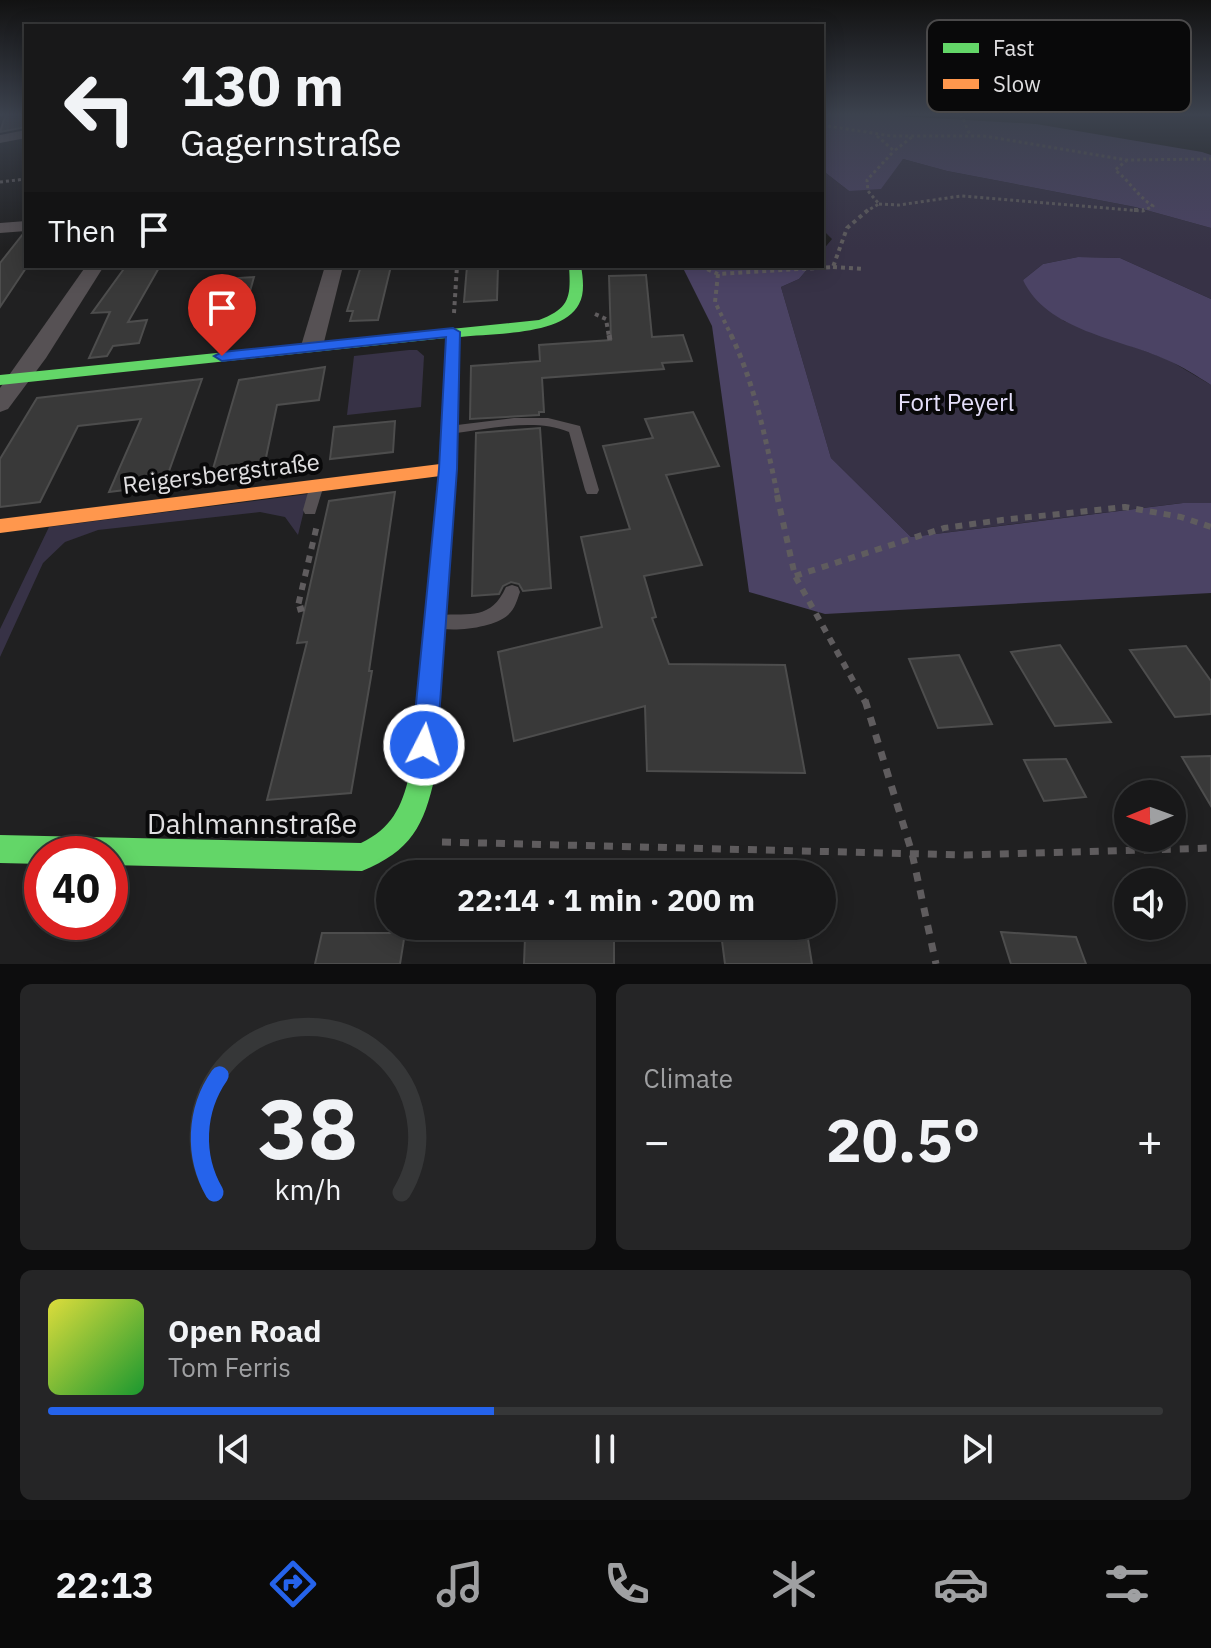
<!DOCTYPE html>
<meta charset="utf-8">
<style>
body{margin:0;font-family:"IBM Plex Sans",sans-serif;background:#252526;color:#f1f3f6;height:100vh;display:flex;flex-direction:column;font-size:30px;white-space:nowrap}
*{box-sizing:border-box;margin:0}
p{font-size:26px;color:#9fa0a2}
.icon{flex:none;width:44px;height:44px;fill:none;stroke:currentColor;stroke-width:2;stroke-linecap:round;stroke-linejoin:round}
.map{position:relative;height:964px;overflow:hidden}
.side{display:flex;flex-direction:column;gap:20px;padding:20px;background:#0d0d0e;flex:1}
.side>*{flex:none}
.top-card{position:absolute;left:24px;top:24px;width:800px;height:244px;border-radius:0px;box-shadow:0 4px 20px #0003,0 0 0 2px #363738;background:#181819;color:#f1f3f6;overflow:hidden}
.needle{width:52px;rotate:269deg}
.controls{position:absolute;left:1114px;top:780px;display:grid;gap:16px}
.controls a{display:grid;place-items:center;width:72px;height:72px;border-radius:50%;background:#181819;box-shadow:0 4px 20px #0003,0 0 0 2px #363738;font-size:40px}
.speed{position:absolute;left:24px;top:836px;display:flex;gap:16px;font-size:40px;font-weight:700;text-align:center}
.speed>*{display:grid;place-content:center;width:104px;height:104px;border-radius:50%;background:#181819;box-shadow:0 4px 20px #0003,0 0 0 2px #363738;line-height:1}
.speed .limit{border:12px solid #d22;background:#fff;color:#111}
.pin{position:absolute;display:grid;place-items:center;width:68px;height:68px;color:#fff;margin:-82px -34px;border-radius:50% 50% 50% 0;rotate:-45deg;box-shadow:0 0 8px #0007}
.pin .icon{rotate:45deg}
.me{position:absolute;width:88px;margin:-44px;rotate:5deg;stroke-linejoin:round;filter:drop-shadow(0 0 6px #0008)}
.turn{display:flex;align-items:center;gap:28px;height:168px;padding:0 24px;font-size:36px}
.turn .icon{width:104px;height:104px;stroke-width:2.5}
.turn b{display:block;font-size:56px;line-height:68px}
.then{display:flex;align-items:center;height:76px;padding:0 24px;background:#0003;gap:16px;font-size:30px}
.big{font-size:60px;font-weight:700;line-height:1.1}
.side .card{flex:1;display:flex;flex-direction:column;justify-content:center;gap:12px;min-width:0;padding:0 28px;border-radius:12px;background:#252526}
.side .dial{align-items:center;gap:0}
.dial svg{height:208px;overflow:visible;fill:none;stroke:#363738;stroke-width:7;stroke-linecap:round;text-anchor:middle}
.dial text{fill:#f1f3f6;stroke:none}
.song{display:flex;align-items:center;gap:24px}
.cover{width:96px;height:96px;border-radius:12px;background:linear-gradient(135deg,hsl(60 70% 55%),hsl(130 70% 35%))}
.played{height:8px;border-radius:4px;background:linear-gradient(90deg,#2563eb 40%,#363738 40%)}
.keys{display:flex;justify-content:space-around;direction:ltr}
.heat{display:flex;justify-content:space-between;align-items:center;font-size:44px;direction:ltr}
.side .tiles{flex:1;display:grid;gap:20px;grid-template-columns:1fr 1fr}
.card:last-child{grid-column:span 2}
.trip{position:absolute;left:376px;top:860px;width:460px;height:80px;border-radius:40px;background:#181819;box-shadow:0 4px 20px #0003,0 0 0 2px #363738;font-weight:700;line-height:80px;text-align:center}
.menu{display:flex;height:128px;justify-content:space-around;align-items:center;background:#0a0a0a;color:#9fa0a2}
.menu .icon{width:56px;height:56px}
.menu .on{color:#2563eb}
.menu b{font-size:36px;color:#f1f3f6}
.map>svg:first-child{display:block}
.green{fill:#373246}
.forest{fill:#4b4364}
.building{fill:#393939;stroke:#4d4d4d;stroke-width:2}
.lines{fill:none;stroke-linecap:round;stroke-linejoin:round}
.path-far4{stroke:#5f5c5e;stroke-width:3;stroke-dasharray:3 3;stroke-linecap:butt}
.path-far3{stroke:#5f5c5e;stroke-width:4;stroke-dasharray:4 4;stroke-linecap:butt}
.path-far2{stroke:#5f5c5e;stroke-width:5;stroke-dasharray:5 5;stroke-linecap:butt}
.path-far1{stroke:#5f5c5e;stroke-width:6;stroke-dasharray:7 7;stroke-linecap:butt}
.path{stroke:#5f5c5e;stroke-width:7;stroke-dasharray:9 9;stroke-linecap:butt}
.lane{fill:#565154;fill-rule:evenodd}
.street{fill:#565154;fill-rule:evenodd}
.fast{fill:#63d668;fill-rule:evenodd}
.slow{fill:#ff974d;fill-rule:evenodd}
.route{fill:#2563eb;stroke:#184099;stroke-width:2}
.labels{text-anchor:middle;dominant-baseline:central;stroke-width:8;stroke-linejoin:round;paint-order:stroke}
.park-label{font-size:24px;fill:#e5dffa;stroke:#09090a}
.street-label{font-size:24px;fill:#e0dfe1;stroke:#09090a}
.near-street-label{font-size:28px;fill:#e0dfe1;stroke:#09090a}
.key{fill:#09090a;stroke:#4a494a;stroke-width:2}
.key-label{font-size:22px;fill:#e0dfe1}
</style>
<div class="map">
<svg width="1211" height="964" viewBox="0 0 1211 964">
<rect width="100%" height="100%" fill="#202021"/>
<!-- green -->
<g class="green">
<path d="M903,159L947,171L1135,207L1211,228V299L1120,258L1078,257L1043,264L1023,280L1064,321L1169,360L1211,385V503H1182L911,537L831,458L781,287L799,279L810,266H822V251L832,239L822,229V170L849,191Z"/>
<path d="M409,350H417L424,356L421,407L347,415L354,356Z"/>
<path d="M308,494L298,535L285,517L260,512L98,530L65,542L43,563L0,657V629L49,527Z"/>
</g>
<!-- forest -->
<g class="forest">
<path d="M822,115L897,116L1036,124L1202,152L1211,155V228L1135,207L947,171L903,159L881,189L849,191L822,170Z"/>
<path d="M1078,257L1120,258L1211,299V385C1197,376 1182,366 1167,360C1119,338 1047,331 1023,280L1043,264Z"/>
<path d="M682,266H810L799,279L781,287L831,458L911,537L1183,503H1211V593L825,614L749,592L712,326Z"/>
</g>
<!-- building -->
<g class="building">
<path d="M6,114H26V127L0,132Z"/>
<path d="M23,234H26V268L0,307V263Z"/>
<path d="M126,266H160L128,322L147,320L139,343L113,346L107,356L89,358L110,312L92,313Z"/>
<path d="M361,266H391L378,320L350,321L353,311H347Z"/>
<path d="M467,266H498L497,300L464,302Z"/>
<path d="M646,275L652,337L683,335L692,361L662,363L664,369L542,378L544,412H539V415L470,419L471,366L540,361L539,345L611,340L609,276Z"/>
<path d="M254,277L241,323L211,314L223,279Z"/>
<path d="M325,367L319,400L277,405L264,467L254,468L255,473L210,479L239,380Z"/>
<path d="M202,379L164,485L109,492L141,419L78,426L40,502L0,507V459L37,398Z"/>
<path d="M693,412L719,466L666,475L702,565L644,576L656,617L652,618L669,664L785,665L805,773L647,771L645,706L514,741L498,652L602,627L581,537L630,529L603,446L653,438L645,419Z"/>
<path d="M395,421L393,452L330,459L334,427Z"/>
<path d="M540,428L551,588L523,591L519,584L511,582L503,586L499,594L472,596L476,433Z"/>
<path d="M395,492L369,671H372L351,793L267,800L307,642L297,643L329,501Z"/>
<path d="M1060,645L1111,722L1055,726L1011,652Z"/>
<path d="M1186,646L1211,681V714L1175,717L1130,650Z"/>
<path d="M959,655L992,724L938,728L909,659Z"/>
<path d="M1211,756V806L1182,757Z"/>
<path d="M1066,759L1086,797L1044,801L1024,760Z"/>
<path d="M1001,932L1076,937L1086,964H1011Z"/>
<path d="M322,933H405L400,964H315Z"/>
<path d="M525,937H614V964H524Z"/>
<path d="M808,939L812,964H725L722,941Z"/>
</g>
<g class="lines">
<!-- path-far4 -->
<g class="path-far4">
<path d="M961,114L970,135"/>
<path d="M822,125L891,136H984L1127,160L1211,159"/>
<path d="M877,136L894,151L912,137"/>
<path d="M0,182L26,179"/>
<path d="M879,204L899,205L961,196L1143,211L1153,206C1137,196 1130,181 1115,170L1126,161"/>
<path d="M865,212L879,204L868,191L867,180L894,151"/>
</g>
<!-- path-far3 -->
<g class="path-far3">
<path d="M1134,210H1144"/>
<path d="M700,266L718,274L833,267L847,228L868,210"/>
<path d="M833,267L863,269"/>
<path d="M718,274L715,302L732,337"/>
<path d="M454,313L457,266"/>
<path d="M595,314L606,319L609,337"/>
</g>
<!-- path-far2 -->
<g class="path-far2">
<path d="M609,335L610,340"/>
<path d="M731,335C756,387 766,442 778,497"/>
</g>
<!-- path-far1 -->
<g class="path-far1">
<path d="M777,495L795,576L865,702"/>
<path d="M795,576L944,528L1002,520L1125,507L1181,517L1211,527"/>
<path d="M304,608L297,610L317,525"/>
</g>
<!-- path -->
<g class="path">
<path d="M865,700L912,853L936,964"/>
<path d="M442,842L965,855L1211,848"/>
</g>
<!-- lane -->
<g class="lane">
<path d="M514,418H548L580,426L599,490L597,494H587L585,490L569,432C533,417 487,430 449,434L443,430L449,426Z"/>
<path d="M317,480L324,485L315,514H305L303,510L310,485Z"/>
<path d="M512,585L518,587L520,592C517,600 515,609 508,615C494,628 451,633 433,627L431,622L433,617L439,615C471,613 491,620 506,587Z"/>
</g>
<!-- street -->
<g class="street">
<path d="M26,130V138L0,143V135Z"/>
<path d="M26,221V231L0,233V223Z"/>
<path d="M86,266H104L46,358L8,409L0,412V388Z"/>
<path d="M325,266H343L323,346L312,352L301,346Z"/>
</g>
<!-- fast -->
<path class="fast" d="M569,266H581C583,278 585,293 579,304C563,336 492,333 460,337L457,469L435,776C424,826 411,851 362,871L110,865V854H42V864L0,863V835L361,843C391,829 402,807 409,776L439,469L446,338L0,385V375L539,320C570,308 571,297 569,266Z"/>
<!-- slow -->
<path class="slow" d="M448,463L457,469L448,475L0,533V519Z"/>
</g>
<!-- sky -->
<linearGradient id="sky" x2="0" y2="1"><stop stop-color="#121212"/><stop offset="0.46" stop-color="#3c424e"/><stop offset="1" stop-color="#3c424e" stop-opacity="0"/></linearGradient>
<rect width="1211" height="249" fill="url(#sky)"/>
<!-- route -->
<path class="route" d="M453,328L460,332L457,469L437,745L433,754L424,758L415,754L412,745L439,469L446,337L222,361L214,356L222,352Z"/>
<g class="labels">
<!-- park labels -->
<g class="park-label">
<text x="956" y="402">Fort Peyerl</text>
</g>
<!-- street labels -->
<g class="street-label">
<text transform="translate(221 473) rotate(-7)">Reigersbergstraße</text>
</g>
<!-- near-street labels -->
<g class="near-street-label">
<text x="252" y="823">Dahlmannstraße</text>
</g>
</g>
<!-- legend -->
<rect x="927" y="20" width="264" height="92" rx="12" class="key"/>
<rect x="943" y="43" width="36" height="10" fill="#63d668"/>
<rect x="943" y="79" width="36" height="10" fill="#ff974d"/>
<g class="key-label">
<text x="993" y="56">Fast</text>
<text x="993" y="92">Slow</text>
</g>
</svg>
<div class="controls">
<a><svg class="needle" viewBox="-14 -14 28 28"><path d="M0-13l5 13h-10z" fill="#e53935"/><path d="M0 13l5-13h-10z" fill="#9fa0a2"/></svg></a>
<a><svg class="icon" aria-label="sound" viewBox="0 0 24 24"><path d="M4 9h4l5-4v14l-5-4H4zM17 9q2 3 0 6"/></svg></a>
</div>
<div class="speed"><div class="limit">40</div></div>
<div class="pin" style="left:222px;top:356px;background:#d93025"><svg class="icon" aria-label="arrive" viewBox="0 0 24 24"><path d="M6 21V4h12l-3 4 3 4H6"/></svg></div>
<svg class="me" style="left:424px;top:745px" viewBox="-20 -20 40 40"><circle r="17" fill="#2563eb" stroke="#fff" stroke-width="3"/><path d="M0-11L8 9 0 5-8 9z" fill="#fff"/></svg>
<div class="trip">22:14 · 1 min · 200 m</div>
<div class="top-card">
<div class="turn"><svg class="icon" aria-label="left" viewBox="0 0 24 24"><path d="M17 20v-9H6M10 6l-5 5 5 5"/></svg><div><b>130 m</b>Gagernstraße</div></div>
<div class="then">Then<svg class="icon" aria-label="arrive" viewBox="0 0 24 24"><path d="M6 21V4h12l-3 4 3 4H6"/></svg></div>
</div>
</div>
<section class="side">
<div class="tiles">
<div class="card dial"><svg viewBox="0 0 100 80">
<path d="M14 69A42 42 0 1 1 86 69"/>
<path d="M14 69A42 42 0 0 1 16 24" stroke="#2563eb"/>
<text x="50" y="56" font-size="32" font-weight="700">38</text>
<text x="50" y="72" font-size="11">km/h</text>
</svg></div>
<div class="card"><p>Climate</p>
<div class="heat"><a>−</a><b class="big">20.5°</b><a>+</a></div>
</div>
<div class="card">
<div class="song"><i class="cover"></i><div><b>Open Road</b><p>Tom Ferris</p></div></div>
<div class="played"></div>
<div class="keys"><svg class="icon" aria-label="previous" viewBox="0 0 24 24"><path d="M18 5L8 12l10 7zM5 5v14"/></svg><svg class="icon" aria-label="pause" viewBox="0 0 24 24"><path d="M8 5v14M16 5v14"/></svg><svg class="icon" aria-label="next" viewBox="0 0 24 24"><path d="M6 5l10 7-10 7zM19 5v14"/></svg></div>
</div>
</div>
</section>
<nav class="menu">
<b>22:13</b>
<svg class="icon on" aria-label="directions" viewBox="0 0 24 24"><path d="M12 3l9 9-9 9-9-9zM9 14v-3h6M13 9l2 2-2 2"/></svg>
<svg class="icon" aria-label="music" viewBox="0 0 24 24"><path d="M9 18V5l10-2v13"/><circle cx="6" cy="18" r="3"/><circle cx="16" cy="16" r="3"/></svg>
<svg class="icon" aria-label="phone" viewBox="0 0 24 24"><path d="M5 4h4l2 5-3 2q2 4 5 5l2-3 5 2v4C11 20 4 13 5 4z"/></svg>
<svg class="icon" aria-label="climate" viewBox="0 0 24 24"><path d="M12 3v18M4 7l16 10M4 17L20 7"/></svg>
<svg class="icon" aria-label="car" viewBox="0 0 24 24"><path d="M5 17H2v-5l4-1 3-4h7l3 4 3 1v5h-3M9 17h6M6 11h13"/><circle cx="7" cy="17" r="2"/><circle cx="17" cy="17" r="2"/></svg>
<svg class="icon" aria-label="filters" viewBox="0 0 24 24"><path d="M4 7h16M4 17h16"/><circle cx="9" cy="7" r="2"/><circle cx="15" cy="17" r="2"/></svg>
</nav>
